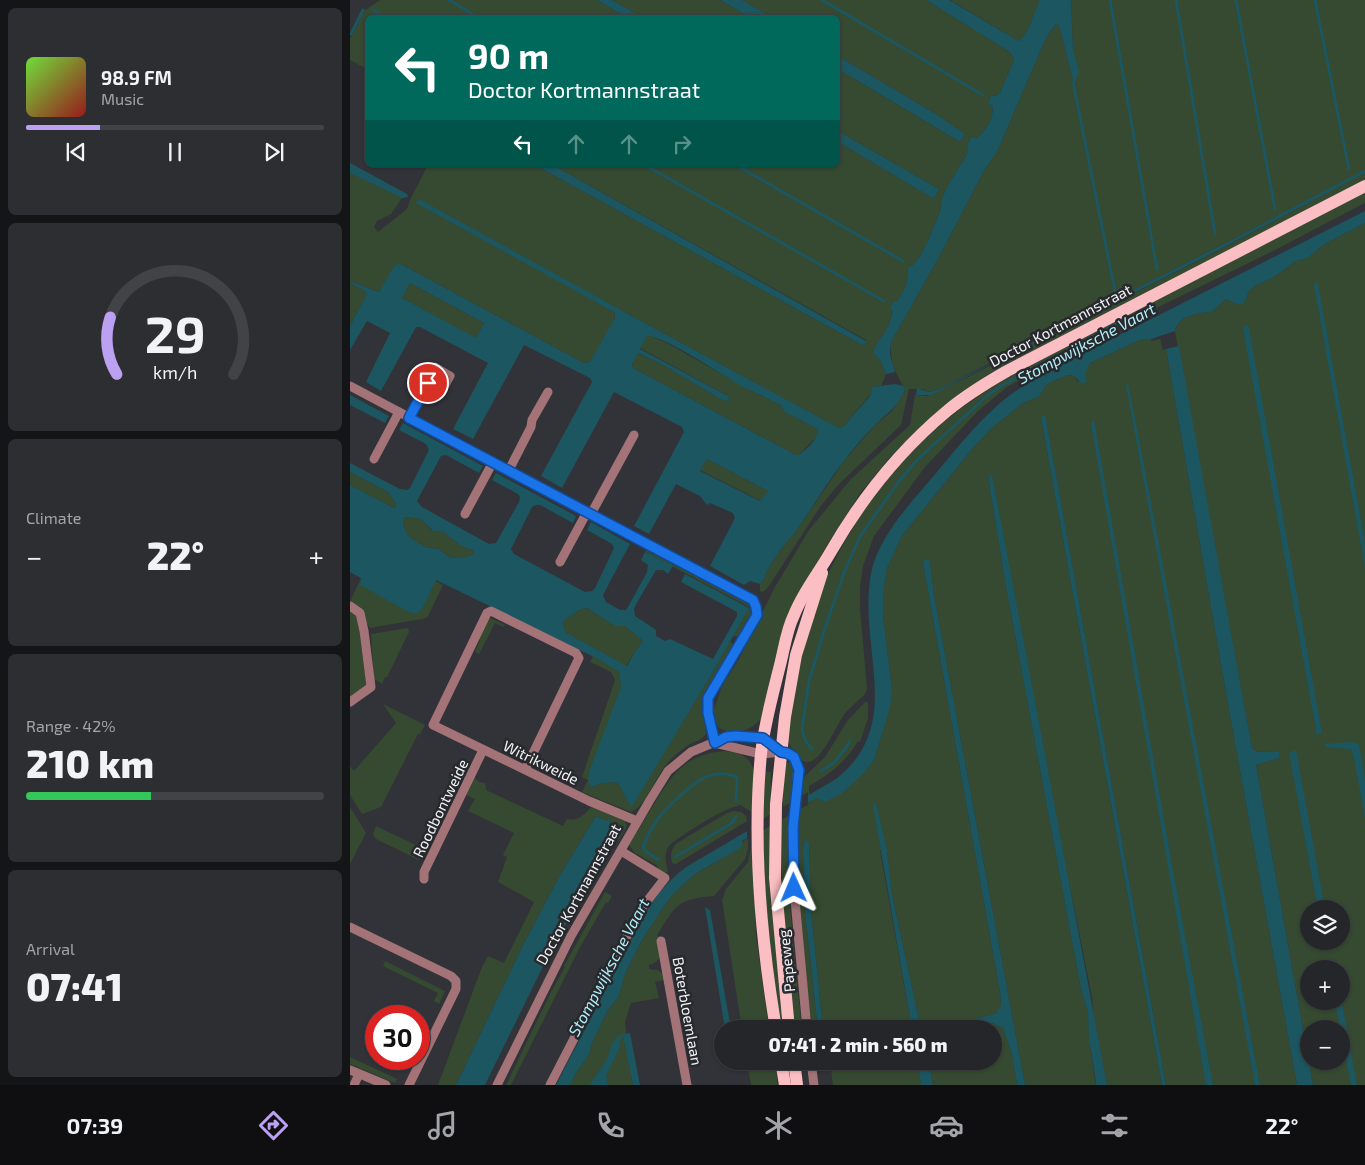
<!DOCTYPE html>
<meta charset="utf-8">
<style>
body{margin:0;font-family:"Exo 2",sans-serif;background:#2d2e32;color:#f1f3f6;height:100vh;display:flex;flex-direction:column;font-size:19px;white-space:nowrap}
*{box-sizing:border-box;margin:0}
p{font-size:16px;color:#a3a5a8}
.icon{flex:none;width:28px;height:28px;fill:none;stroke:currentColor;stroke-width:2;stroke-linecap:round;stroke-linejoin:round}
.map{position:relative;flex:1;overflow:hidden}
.panel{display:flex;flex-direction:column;gap:8px;padding:8px;background:#141517;width:350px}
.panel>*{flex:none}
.hud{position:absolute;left:15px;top:15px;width:475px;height:152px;border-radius:8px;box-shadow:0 1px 4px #0004,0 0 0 1px #424347;background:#00695c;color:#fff;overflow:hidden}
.fabs{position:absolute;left:950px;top:900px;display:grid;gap:10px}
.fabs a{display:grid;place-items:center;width:50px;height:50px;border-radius:50%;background:#25262a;box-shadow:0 1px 4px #0004,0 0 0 1px #424347;font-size:25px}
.speed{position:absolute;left:15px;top:1005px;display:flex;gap:10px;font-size:25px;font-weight:700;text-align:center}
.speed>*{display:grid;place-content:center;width:65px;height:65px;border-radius:50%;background:#25262a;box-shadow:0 1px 4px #0004,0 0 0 1px #424347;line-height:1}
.speed .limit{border:8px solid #d22;background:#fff;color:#111}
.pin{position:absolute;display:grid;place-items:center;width:42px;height:42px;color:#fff;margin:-21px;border:2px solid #fff;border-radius:50%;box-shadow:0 1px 5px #0007}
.me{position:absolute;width:55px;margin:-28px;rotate:359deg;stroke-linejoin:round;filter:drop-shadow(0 0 4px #0008)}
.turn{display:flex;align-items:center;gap:18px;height:105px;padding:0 20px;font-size:22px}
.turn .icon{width:65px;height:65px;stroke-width:2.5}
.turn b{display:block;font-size:35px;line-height:42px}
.lanes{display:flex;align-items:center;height:48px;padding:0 20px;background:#0003;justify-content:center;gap:25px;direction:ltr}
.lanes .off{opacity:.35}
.big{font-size:38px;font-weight:800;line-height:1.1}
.panel .widget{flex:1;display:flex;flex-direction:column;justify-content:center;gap:8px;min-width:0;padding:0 18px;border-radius:8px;background:#2d2e32}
.panel .dial{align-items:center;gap:0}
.dial svg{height:130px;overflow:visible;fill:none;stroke:#424347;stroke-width:7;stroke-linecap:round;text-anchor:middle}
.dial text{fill:#f1f3f6;stroke:none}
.song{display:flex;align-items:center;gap:15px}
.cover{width:60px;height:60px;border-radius:8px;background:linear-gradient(135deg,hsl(100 70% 55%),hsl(0 70% 35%))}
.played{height:5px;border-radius:2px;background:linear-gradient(90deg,#bca0f2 25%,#424347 25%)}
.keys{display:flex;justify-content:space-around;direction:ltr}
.heat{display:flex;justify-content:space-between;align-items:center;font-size:28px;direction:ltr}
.charge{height:8px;border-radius:4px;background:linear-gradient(90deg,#34c759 42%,#424347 0)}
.trip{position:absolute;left:364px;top:1020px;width:288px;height:50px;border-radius:25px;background:#25262a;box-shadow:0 1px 4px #0004,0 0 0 1px #424347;font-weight:800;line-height:50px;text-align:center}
.tabs{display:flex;height:80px;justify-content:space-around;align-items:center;background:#0f0f11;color:#a3a5a8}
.tabs .icon{width:35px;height:35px}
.tabs .active{color:#bca0f2}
.tabs b{font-size:22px;color:#f1f3f6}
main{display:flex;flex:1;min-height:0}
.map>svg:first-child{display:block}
.green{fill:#354a30;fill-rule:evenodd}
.water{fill:#1c5661;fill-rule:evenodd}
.pier{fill:#313338}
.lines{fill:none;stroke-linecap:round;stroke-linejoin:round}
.stream{stroke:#1c5661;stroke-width:3}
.street{stroke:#a37378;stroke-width:9}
.primary{stroke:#fabec3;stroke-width:12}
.route-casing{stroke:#114b97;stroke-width:12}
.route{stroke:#1a73e8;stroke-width:9}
.labels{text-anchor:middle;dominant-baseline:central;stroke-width:5;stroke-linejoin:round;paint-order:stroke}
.street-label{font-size:15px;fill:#f2f3f6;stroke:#27292d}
.water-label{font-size:16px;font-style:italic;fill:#b0edf9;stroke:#27292d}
</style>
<main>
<section class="panel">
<div class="widget">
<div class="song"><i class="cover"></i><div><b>98.9 FM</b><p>Music</p></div></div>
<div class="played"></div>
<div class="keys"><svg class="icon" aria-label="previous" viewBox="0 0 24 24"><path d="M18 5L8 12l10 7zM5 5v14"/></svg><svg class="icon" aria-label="pause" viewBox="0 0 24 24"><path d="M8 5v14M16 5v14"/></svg><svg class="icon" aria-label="next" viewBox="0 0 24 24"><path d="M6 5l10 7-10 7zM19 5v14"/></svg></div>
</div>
<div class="widget dial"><svg viewBox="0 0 100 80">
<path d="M14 69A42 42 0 1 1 86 69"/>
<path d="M14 69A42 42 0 0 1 10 34" stroke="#bca0f2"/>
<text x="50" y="56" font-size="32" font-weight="700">29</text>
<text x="50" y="72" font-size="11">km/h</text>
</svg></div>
<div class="widget"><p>Climate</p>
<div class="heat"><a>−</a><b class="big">22°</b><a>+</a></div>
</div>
<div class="widget"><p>Range · 42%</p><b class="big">210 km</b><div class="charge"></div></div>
<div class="widget"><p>Arrival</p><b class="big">07:41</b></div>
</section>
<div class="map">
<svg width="1015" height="1085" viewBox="0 0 1015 1085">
<rect width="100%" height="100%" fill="#313338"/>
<!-- green -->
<g class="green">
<path d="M30,0H247L276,17L18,18L17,69L0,60V39L14,11Z"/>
<path d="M262,0H370L400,17H292Z"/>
<path d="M392,0H576L660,52L664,60L650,93L645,96L641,95L638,104L642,106C645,117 636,131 627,138L621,137L617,145L618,149L617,154C610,167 588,196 591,210C583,225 573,263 557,268C560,278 553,295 546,302H543L540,308L543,312L537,329L523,353L530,360L536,374L531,386L522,387L520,395L493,427L489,428L485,426L269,309L262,311L265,313C265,326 248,352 240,362L234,363L51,264L29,292L0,281V166L54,195L41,214L27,221L24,227L28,232L57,209L60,200L78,165H185L514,346L516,340L203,165H488V142L584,199L589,189L488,131V69L610,142L615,134L586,114L488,56V18L422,17Z"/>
<path d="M600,0H689C689,5 687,7 685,11C681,22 678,33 669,41Z"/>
<path d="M721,0H1015V170L874,244L589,389L579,392L573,389H559L551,425L489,484L470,507L419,586L413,592L410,591V584C415,578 416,573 420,566C426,555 435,543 444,534L494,461L524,426L542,411L555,389C545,373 540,362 541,342L589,257L636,167L647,152L695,40L706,24L709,26L724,82L728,72L723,49Z"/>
<path d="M1015,172V180L653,366L636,376L582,416L541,456L511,492L480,540L454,584L413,716C403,730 386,737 369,728L362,715L372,686L389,659L425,587L459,530L501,479L560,425L565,395L577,396L618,377L875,247Z"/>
<path d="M1015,192V203L923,251L733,344L657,387L628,411L575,467L524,536L513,566L510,587V608L517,689L515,694C508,701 499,708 493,716C486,726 465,777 450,758C443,750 439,746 436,735C443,703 447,670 455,638C477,555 529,476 595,421C614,405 636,391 657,378Z"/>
<path d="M1015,223V1085H963L906,765L930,758L928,751L907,752L902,748L825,331C827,316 850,312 862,312L876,299L886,304L895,302L899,291L906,285L921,279L946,261L958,258L973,245ZM959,909H991V941H959ZM959,969H991V1001H959ZM959,1029H991V1061H959Z"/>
<path d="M0,283L16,291L17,294L0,326Z"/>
<path d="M60,283L134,323L126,339L52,298Z"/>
<path d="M297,336H301L319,344L396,388L432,406L433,411L467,429L468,430V435L449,455H446L283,368L282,364L287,353L313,365L372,400L378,396L290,348Z"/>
<path d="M792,339H801L802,341L810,339L813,350L816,349L876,693L947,1085H816L695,415L691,418L812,1085H757L745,1029L742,997L709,832L642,476L638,477L656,587L731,989L738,1013L741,1054L746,1085H675L584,595L580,562L573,563L650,992L651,1005L648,1013L614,1022V1028L642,1023L653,1028L662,1054L667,1085H583L579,1061H642V1029H571L542,894L537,851L530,850L562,1029H462C454,956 444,881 450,808L524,760L532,735L542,689L533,615L534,586L537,568L552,536L622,449L643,427L673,403L690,396L695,386L703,381L718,375L724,376L728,382L740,363ZM456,840L459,844L461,910L472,1019L470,1022L467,1021L455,913L453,848Z"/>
<path d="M357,459L418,491L411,501L350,470Z"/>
<path d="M0,472L38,492L46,503V509L0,485Z"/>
<path d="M56,517L71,519L82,531H92L111,546L123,550L124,554L116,557L101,558L89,549L75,547L58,536L53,523V519Z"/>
<path d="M297,547L401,603L404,613L390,637L383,636L399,607L295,552Z"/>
<path d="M11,578L73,608L85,581L93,585L77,618L20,628L0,602Z"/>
<path d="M237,608L265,626H275L293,641L286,650L276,666L215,632L213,623L215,618C225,615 227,609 237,608Z"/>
<path d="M0,610L7,613L16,685L0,697Z"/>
<path d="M138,617L155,625L154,627L145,623L129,654L125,652L130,640L128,638Z"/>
<path d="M58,628L59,632L37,677H35L32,684L24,679L21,634Z"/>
<path d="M380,641L383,644L384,647L353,701L356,734C352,740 346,741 340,744C331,750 322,757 316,765C305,778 295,807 281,812L232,792L238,780L232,777L265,680L261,672L240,662L243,656L270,672L271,687L241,788C249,783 259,781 268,783L281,806L360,677Z"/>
<path d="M515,702H518V718L510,742L508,741C496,762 480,774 459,786V795L450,800L455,776L475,757L498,720Z"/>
<path d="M33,704L75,725L70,734H68L31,807L12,814L0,795V766L4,771L46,723Z"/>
<path d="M375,751C389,752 399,756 404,770L402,812L390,805C366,812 344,828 323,842C313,849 315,861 318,871L315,874L308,869L307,865L285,853L279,845C288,830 297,816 306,801C324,771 338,754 375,751Z"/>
<path d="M439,762L442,763L445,770C442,790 439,811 438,831C437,897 445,963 452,1029H442L432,903V821L434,765Z"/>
<path d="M413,771L421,772L419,882L435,1029H430L413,895Z"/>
<path d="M124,777L129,782L135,783L136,790L213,826L217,819C229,821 234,815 241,807L275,821L277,826L268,841L265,839L271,827L246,816L209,877L173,945L106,1085H88L132,967L138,956L154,963L184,902L148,882L157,857L153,855L164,833L118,811L125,799L116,795Z"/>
<path d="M0,807L16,833L0,864Z"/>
<path d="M384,811L391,812L396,816L397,821L326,864L327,865L322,863C320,855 321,849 327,843L377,813Z"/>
<path d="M26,826L74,849L69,860L26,839L23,834Z"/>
<path d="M398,838V849L395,859L364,896C327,899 326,905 307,935L310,938C310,952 314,961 299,965V969L307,970L315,975V980L305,982L309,998L281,1003L275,1022L276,1033L274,1035L283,1085H220L227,1071L239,1055L241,1045L258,1010L269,996L275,974L292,940L314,906L323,894L345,874L363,864Z"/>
<path d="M403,839L406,936L419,1029H392L372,900L376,889L398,862Z"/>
<path d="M255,892L262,896L258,903L256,902L229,949L161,1085H156L201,992L215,967L214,966Z"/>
<path d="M35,961L95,991L89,1004L84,1001L88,993L33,966Z"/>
<path d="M0,1057L47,1079L45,1083L0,1064Z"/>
<path d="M397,1061H424L428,1085H401Z"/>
<path d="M480,1061H567L571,1085H483Z"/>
</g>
<!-- water -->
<g class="water">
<path d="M247,0H262L292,17H276Z"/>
<path d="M370,0H392L422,17H400Z"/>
<path d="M576,0H599L669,41C678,33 681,22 685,11C687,7 689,5 689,0H721L723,49L729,72L724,83L709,26L706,24L695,40L647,152L636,167L589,257L541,342L540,354L545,372L536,374L530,360L523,353C526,342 533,337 537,328C540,323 541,317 543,312L540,308L543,302H546C553,295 560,278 557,268C573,263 583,225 591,210C588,196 610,167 617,154L618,149L617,145L621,137L627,138C636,131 645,117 642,106L638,104L641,95L645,96L650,93L664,60L660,52Z"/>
<path d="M488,56L586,114L615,134L610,142L488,69Z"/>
<path d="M488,131L589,189L584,199L488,142Z"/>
<path d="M0,163L57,194L58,197L52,198L0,173Z"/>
<path d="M185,165H203L516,341L514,346Z"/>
<path d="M69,199L269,309L489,428L493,427L520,396L522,387L545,384L554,386L555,389C549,406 536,414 524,426C513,437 503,449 494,461C476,484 461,510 444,534C435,543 426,555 420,566C416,573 415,578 410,584L400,581L394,585L360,566L385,518L383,513L360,503L357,505L350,496L326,484L299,534L284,526L334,432L332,427L264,392L212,488L191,476L242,382L240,378L174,345L123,439L103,429L138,363L70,327H66L31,391L16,382L40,333L17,321L0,350V326L17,294L15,291L0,283V281L29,292L44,266L49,263L234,363L240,362L265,318V313L262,311L66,203ZM60,283L134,323L126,338L52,298ZM297,336C314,335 375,377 393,387C406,393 419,399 432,406L433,411L467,429L468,430C468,439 456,450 449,455H446L283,368L282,364L288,353L313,365L372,400L380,401L378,396L290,349ZM357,459L418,491L410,501L350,471Z"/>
<path d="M1015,211V223L973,245L958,258L946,261L921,279L906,285L899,291L895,302L892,304H886L876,299L862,312C850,312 827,316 825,331L801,339H792L740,363L735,373L737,381L732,384L724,376L718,375L703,381L695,386L690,396L673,403L643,427L622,449L552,536L537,568L534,586L533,615L542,689L540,707L532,735L524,760L513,774L491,794L475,802L466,798L392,841V847L345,874L323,894L314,906L292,940L275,974L269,996L258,1010L241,1045L239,1055L227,1071L220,1085H206L296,912C307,894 319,880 336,867L486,779C554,725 510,653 520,580C525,539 561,503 587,472C606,449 625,425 648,405C663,391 680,382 698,371Z"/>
<path d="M966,282L968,284L1015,543V568L964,285Z"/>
<path d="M895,325L899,328L972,733L967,735L893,329Z"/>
<path d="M829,346L902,748L907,752L929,751L930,758L906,765L963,1085H947L876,693L816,349Z"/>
<path d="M675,347L581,395H566L567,388L579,392L589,389Z"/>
<path d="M778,383L792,454L910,1085H905L776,385Z"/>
<path d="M0,395L39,416L35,423L0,405Z"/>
<path d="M695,414L816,1085H812L691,418Z"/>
<path d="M744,420L823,871L863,1085H856L741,424Z"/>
<path d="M53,423L133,466L129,473L96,455L91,456L67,501L72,507L139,544L146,543L169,502L170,497L168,494L142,480L146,473L226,516L223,523L190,505H186L182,507L161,549L164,554L235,592L242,591L245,588L264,548L262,544L237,530L241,522L280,544L253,595L256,602L270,610H276L278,607L297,572L298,565L291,560L295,552L323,566L318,574L313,570H306L284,608L285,616L306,630V636L315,641L320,639L363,659L387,616V612L331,582L335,574L399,608L360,677L283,805L281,807L268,783C258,781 249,783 241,788L238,779L240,769L271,687L269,672L248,659L86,580L73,608L66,614L57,611L10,585L11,578L0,572V485L46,509V503L38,492L0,472V463L50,489L57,490L60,488L79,450L76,444L49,430ZM56,517L71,519L83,531H92L111,546L123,550L124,554L116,557L101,558L89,549L75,547L58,536L53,523V519ZM237,608L265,626H275L293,641L286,650L277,666L215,632L213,623L215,619C225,615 227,609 237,608Z"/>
<path d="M642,475C681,678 719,882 757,1085H746V1082L739,1039L738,1013L731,989L656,587L638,477Z"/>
<path d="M578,559L580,562L584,595L675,1085H667L662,1054L653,1028L642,1023L614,1028V1022L647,1013L651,1005L650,992L573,563L574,560Z"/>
<path d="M1000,742L1009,744L1015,780V819L1004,758L1001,749L975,747V744Z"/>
<path d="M946,750L975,909H968L939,753Z"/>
<path d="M526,803L537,851L542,894L571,1029H562L523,805Z"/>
<path d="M246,816L257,821L259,818V822L271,827L200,952L135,1085H106L173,945L209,877Z"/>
<path d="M456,839L459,844L461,910L472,1019L471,1023L467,1021L455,913L453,848Z"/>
<path d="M355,907L360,910L381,1029H375Z"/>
<path d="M991,998L1007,1085H1001L985,1001H991Z"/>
<path d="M280,1033L290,1085H283L273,1035L271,1037L269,1049L256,1076L258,1085H240L257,1059L261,1046L267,1037L272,1034Z"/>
<path d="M567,1061H579L583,1085H571Z"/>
</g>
<!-- pier -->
<path class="pier" d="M458,792V805L397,839V828Z"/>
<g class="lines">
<!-- stream -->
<g class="stream">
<path d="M99,0L129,18"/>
<path d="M472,0L633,95"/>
<path d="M760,0L807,269"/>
<path d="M826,0L865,234"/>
<path d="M886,0L925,209"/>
<path d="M965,0L999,169"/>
<path d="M23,10L36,18"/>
<path d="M1,34L13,10"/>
<path d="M723,82L765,291"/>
<path d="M295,165L534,301"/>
<path d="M386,165L553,261"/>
<path d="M672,348L875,245L1015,171"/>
<path d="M462,749L455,740L452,729L459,681L475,628L495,570L511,535L550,480L568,459L637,396L651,386L773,320"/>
<path d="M471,771L485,762L500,742"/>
<path d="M325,857L382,823L386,816"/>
<path d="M309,860L295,851L293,847C303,822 313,811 332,794C350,779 361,769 385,776L387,779L386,801"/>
</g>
<!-- street -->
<g class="street">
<path d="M0,386L403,600L406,607L407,615L358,698V713L365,743"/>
<path d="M59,418L78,383L92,391L100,376L85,367"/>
<path d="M24,459L49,412"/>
<path d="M159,470L181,427L182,420L198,392"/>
<path d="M115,514L143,462"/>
<path d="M241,514L284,435"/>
<path d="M210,562L237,512"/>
<path d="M0,606L10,613L14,631L21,687L0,702"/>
<path d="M365,743L411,754L431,752L437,753L444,757L448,765L443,828L444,889L457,1029"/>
<path d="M175,770L229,658L226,653L141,611L137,613L83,725L239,801L287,821"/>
<path d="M74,879V872L133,750"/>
<path d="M0,927L101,976L106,981V989L59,1085"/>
<path d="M311,941L337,1085"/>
<path d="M461,1061L464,1085"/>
<path d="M0,1070L36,1085"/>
<path d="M4,1085L9,1074"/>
<path d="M147,1085L221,936L300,800L318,771L341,752L377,737L413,738L431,752"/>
<path d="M200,1085L291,909L315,878L271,851"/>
</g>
<!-- primary -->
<g class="primary">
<path d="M426,1029C411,939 402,845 411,754C414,726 422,697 429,669C434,651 436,631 444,615C453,592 468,574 480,553C511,499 549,451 597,411C615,396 636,383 657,371L1015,186"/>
<path d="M439,1029L425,878L426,804L435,717L446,655L472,573"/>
<path d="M431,1061L435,1085"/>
<path d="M444,1061L447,1085"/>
</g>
</g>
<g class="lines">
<defs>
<path id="route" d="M78,383L59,418L403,600L406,607L407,615L358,698V713L365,743L376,737L385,736L413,738L431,752L437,753L444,757L449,770L443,828L444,888"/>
</defs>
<!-- route casing -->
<use href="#route" class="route-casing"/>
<!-- route -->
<use href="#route" class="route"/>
</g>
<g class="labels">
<!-- street labels -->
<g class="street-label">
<text transform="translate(710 325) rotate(-28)">Doctor Kortmannstraat</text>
<text transform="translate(191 762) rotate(26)">Witrikweide</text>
<text transform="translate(90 808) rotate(-64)">Roodbontweide</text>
<text transform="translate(228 894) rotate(-61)">Doctor Kortmannstraat</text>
<text transform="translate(436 961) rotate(-96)">Papeweg</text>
<text transform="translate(338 1011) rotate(80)">Boterbloemlaan</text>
</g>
<!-- water labels -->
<g class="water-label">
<text transform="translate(736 343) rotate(-28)">Stompwijksche Vaart</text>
<text transform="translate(258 967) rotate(-62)">Stompwijksche Vaart</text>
</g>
</g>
</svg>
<div class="fabs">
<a><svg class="icon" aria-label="layers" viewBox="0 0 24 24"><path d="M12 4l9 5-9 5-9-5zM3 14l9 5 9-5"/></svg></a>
<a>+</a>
<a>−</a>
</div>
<div class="speed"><div class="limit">30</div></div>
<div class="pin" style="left:78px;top:383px;background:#d93025"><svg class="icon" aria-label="arrive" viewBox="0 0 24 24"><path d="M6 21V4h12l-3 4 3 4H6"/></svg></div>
<svg class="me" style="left:444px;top:888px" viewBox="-20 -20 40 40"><path d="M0-17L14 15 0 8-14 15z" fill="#1a73e8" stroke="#fff" stroke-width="4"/></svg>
<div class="trip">07:41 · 2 min · 560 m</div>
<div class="hud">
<div class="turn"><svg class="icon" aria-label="left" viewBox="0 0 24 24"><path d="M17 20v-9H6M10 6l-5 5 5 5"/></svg><div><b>90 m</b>Doctor Kortmannstraat</div></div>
<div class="lanes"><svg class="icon" aria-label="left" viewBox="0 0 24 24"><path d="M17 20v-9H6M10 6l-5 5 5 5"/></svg><svg class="icon off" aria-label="ahead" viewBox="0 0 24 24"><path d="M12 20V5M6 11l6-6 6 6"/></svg><svg class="icon off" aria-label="ahead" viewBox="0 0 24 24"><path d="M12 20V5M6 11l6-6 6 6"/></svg><svg class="icon off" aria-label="right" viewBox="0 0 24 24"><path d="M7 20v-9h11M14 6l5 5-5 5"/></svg></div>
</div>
</div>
</main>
<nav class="tabs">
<b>07:39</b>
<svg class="icon active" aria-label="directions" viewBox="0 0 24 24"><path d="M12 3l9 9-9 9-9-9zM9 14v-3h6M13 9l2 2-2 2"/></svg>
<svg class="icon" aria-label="music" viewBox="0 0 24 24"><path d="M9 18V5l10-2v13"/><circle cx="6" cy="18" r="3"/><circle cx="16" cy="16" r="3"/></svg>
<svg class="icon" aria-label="phone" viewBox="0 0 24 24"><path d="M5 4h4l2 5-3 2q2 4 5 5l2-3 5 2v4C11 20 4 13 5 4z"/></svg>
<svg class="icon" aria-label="climate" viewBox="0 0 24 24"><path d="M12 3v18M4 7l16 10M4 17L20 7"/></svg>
<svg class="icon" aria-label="car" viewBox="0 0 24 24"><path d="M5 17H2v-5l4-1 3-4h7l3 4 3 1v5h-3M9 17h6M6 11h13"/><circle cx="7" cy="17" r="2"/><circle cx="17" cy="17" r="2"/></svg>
<svg class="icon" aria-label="filters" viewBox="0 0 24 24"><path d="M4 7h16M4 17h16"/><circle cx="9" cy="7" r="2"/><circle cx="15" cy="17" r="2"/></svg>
<b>22°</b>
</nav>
